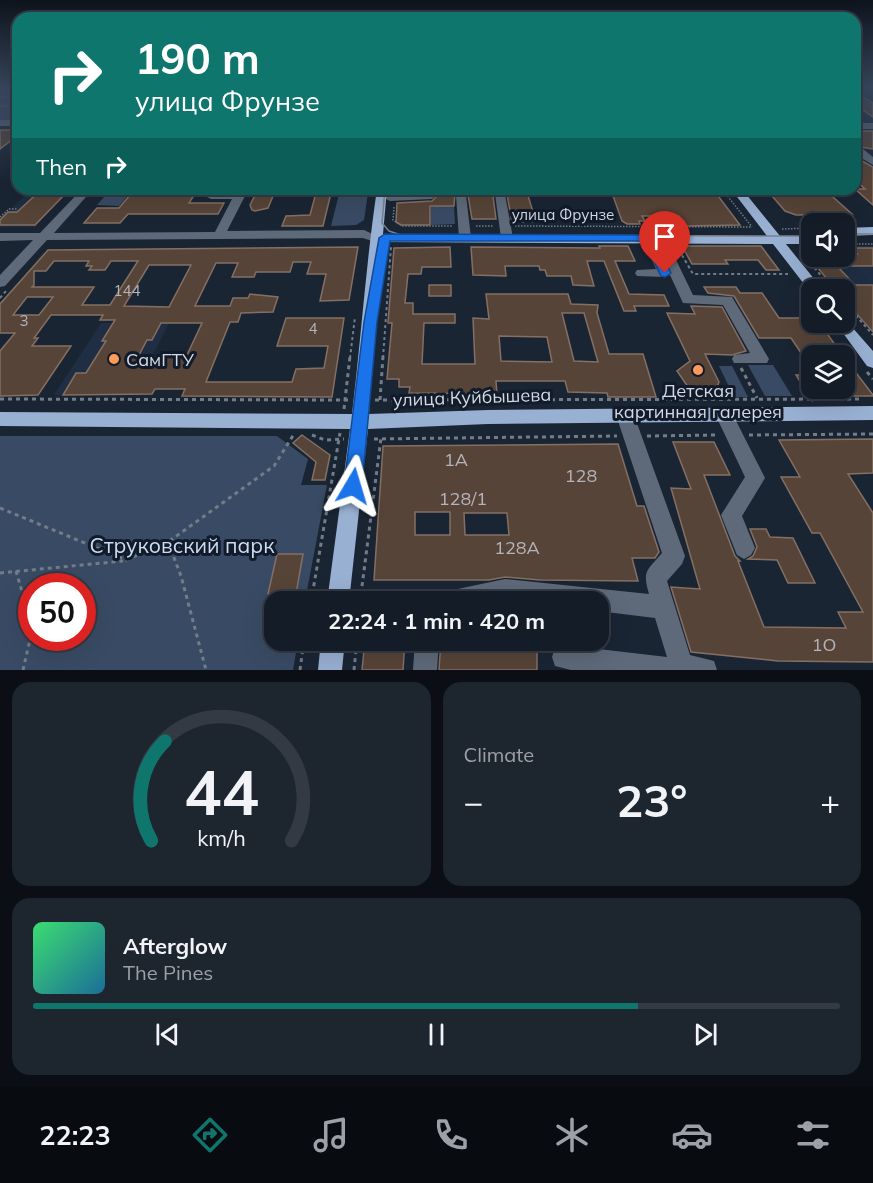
<!DOCTYPE html>
<meta charset="utf-8">
<style>
body{margin:0;font-family:Mulish,sans-serif;background:#1d252f;color:#f1f3f6;height:100vh;display:flex;flex-direction:column;font-size:22px;white-space:nowrap}
*{box-sizing:border-box;margin:0}
p{font-size:20px;color:#9da1a7}
.icon{flex:none;width:33px;height:33px;fill:none;stroke:currentColor;stroke-width:2;stroke-linecap:round;stroke-linejoin:round}
.map{position:relative;height:670px;overflow:hidden}
.details{display:flex;flex-direction:column;gap:12px;padding:12px;background:#0b0f15;flex:1}
.details>*{flex:none}
.top-card{position:absolute;left:12px;top:12px;width:849px;height:183px;border-radius:18px;box-shadow:0 6px 24px #0002,0 0 0 2px #333a44;background:#0f766e;color:#fff;overflow:hidden}
.controls{position:absolute;left:801px;top:213px;display:grid;gap:12px}
.controls a{display:grid;place-items:center;width:54px;height:54px;border-radius:12px;background:#141c27;box-shadow:0 6px 24px #0002,0 0 0 2px #333a44;font-size:30px}
.speed{position:absolute;left:18px;top:573px;display:flex;gap:12px;font-size:30px;font-weight:700;text-align:center}
.speed>*{display:grid;place-content:center;width:78px;height:78px;border-radius:50%;background:#141c27;box-shadow:0 6px 24px #0002,0 0 0 2px #333a44;line-height:1}
.speed .limit{border:9px solid #d22;background:#fff;color:#111}
.pin{position:absolute;display:grid;place-items:center;width:51px;height:51px;color:#fff;margin:-62px -26px;border-radius:50% 50% 50% 0;rotate:-45deg;box-shadow:0 0 6px #0007}
.pin .icon{rotate:45deg}
.me{position:absolute;width:66px;margin:-33px;rotate:7deg;stroke-linejoin:round;filter:drop-shadow(0 0 4px #0008)}
.turn{display:flex;align-items:center;gap:21px;height:126px;padding:0 24px;font-size:27px}
.turn .icon{width:78px;height:78px;stroke-width:2.5}
.turn b{display:block;font-size:42px;line-height:51px}
.then{display:flex;align-items:center;height:57px;padding:0 24px;background:#0003;gap:12px;font-size:22px}
.big{font-size:45px;font-weight:700;line-height:1.1}
.details .tile{flex:1;display:flex;flex-direction:column;justify-content:center;gap:9px;min-width:0;padding:0 21px;border-radius:18px;background:#1d252f}
.details .dial{align-items:center;gap:0}
.dial svg{height:156px;overflow:visible;fill:none;stroke:#333a44;stroke-width:7;stroke-linecap:round;text-anchor:middle}
.dial text{fill:#f1f3f6;stroke:none}
.song{display:flex;align-items:center;gap:18px}
.cover{width:72px;height:72px;border-radius:9px;background:linear-gradient(135deg,hsl(140 70% 55%),hsl(200 70% 35%))}
.played{height:6px;border-radius:3px;background:linear-gradient(90deg,#0f766e 75%,#333a44 75%)}
.keys{display:flex;justify-content:space-around;direction:ltr}
.heat{display:flex;justify-content:space-between;align-items:center;font-size:33px;direction:ltr}
.details .tiles{flex:1;display:grid;gap:12px;grid-template-columns:1fr 1fr}
.tile:last-child{grid-column:span 2}
.trip{position:absolute;left:264px;top:591px;width:345px;height:60px;border-radius:18px;background:#141c27;box-shadow:0 6px 24px #0002,0 0 0 2px #333a44;font-weight:700;line-height:60px;text-align:center}
.tabs{display:flex;height:96px;justify-content:space-around;align-items:center;background:#080b10;color:#9da1a7}
.tabs .icon{width:42px;height:42px}
.tabs .current{color:#0f766e}
.tabs b{font-size:27px;color:#f1f3f6}
.map>svg:first-child{display:block}
.built{fill:#1f2e43}
.green{fill:#394b64;fill-rule:evenodd}
.building{fill:#574438;stroke:#856f63;stroke-width:1.5;fill-rule:evenodd}
.lines{fill:none;stroke-linecap:round;stroke-linejoin:round}
.path-far2{stroke:#737c89;stroke-width:1.5;stroke-dasharray:1.5 1.5;stroke-linecap:butt}
.path-far1{stroke:#737c89;stroke-width:2;stroke-dasharray:3 3;stroke-linecap:butt}
.path{stroke:#737c89;stroke-width:3;stroke-dasharray:4 4;stroke-linecap:butt}
.minor{fill:#5e6a7a;fill-rule:evenodd}
.major{fill:#98b0d2;fill-rule:evenodd}
.tram{stroke:#78818e;stroke-width:1.5}
.route{fill:#1a73e8;stroke:#114b97;stroke-width:1.5}
.poi-dot{fill:#ff9b5a;stroke:#111b2a;stroke-width:2}
.labels{text-anchor:middle;dominant-baseline:central;stroke-width:6;stroke-linejoin:round;paint-order:stroke}
.far-street-label{font-size:15px;fill:#d3dae5;stroke:#111b2a}
.number-label{font-size:15px;fill:#b4b4ba}
.poi-label{font-size:18px;fill:#d3dae5;stroke:#111b2a;text-anchor:start}
.street-label{font-size:18px;fill:#d3dae5;stroke:#111b2a}
.near-number-label{font-size:18px;fill:#b4b4ba}
.near-park-label{font-size:21px;fill:#cbdcf4;stroke:#111b2a}
</style>
<div class="map">
<svg width="873" height="670" viewBox="0 0 873 670">
<rect width="100%" height="100%" fill="#1a2534"/>
<!-- built -->
<g class="built">
<path d="M32,189H71L35,227H0V219Z"/>
<path d="M800,246H811L812,256H844L845,246H873V333L845,300L844,290L836,289Z"/>
<path d="M101,323H169L133,395H54Z"/>
</g>
<!-- green -->
<g class="green">
<rect x="0" y="88" width="18" height="32"/>
<path d="M111,189H133L119,206L97,205Z"/>
<path d="M368,193L364,220L356,225L331,226L339,194Z"/>
<path d="M431,206H454L455,224L431,225Z"/>
<path d="M748,365H773L792,396H765Z"/>
<path d="M719,366H732L748,397H734Z"/>
<path d="M0,436H277L308,459L301,485H327L305,601L274,602V640L298,641L293,670H0ZM32,586H82V638H32Z"/>
</g>
<!-- building -->
<g class="building">
<path d="M855,96H861L873,103V117L855,104Z"/>
<path d="M0,130H18V135L0,149Z"/>
<path d="M855,131H873V149L855,146Z"/>
<path d="M855,157L873,167V205L855,189H865L855,180Z"/>
<path d="M42,189H70L35,225H0V220L8,212H17Z"/>
<path d="M135,189H198L189,203H224L218,214H128L120,223H84L97,208H119Z"/>
<path d="M258,189H276L268,208L255,211L252,210L250,205Z"/>
<path d="M317,189H332L323,226H282L286,216L310,215Z"/>
<path d="M398,189H467V193L460,190L455,193L454,206H430V225H401L396,222L397,203L432,201L436,197L428,192L398,193Z"/>
<path d="M506,189H526L536,222H512Z"/>
<path d="M696,189H713L740,225L685,226L679,216H642L645,221H639L640,224H627L622,221L612,193L699,194Z"/>
<path d="M766,189H824L852,214L796,215L785,211Z"/>
<path d="M468,195L493,196L496,219H472Z"/>
<path d="M599,246H628L635,261H615L629,294L664,295L669,306H634L636,311H624L604,261H587L594,286L573,285L571,276H547L545,270H540L539,266H505L506,276L473,275L471,247L600,248Z"/>
<path d="M682,246H761L779,270H766L758,260H725L728,264H692Z"/>
<path d="M358,247L349,300L320,301L326,274H307L311,262H293L290,272H256L254,277H232L238,263H216L195,306H230L233,298H248L250,294L278,297L273,312L241,313L238,322H230L206,382H292L296,369L324,368L328,346H277L286,318H344L332,397L182,396L185,389H155L152,394L63,395L76,373H86L106,341H102L115,320H100L103,315H51L34,338H38L32,346H71L38,395L0,396V351L15,333H0V304L48,250ZM54,261H89L86,266H92L89,270H105L111,261H138L110,305H82L94,287H32L34,285V271H46ZM149,265H191L169,307L124,306ZM27,297H53L39,315H13ZM161,323H202L186,357H138L147,340H152Z"/>
<path d="M450,247L451,267H422L421,274H408L405,303H413V314H455V323H424L422,364H475L473,318L489,319L486,294H568L571,304L598,305L597,313L609,354H643L656,397H608L607,393L568,392L565,381H496L497,394L409,393L410,387H399V379H387L392,323H388L394,248ZM562,313H584L598,362L574,361ZM499,336L547,337L552,362L501,361Z"/>
<path d="M851,248H873V266H837L855,285H873V332L844,300V290H836L808,256H844V254H857Z"/>
<rect x="429" y="285" width="22" height="11"/>
<path d="M704,287H736L740,293H762L779,318H812V322H819L843,356H812V369L791,338H759L734,296L708,293Z"/>
<path d="M691,306L722,307L746,351L732,355L705,354L719,382L717,387H688L677,371L690,361L667,313L695,314Z"/>
<path d="M844,357L873,395V396H844Z"/>
<path d="M796,375H812V400Z"/>
<path d="M302,435L330,455L325,480H312L316,462L293,443Z"/>
<path d="M873,439V473L848,474L873,513V662L778,661L691,652L671,587L700,589L671,488L691,489L673,442H714L730,475H704L735,556L740,561H738L764,627L846,628L838,612H863L820,533H812L781,477H800L779,440Z"/>
<path d="M618,444L637,506H644L659,552L655,558H632L638,581L540,580L505,577L489,580H374L383,446ZM415,512H450V535H415ZM464,513H507L509,535H465Z"/>
<path d="M750,529H766L770,537L793,538L815,583H788L777,560L748,559L753,556L757,547Z"/>
<path d="M277,554H303L296,594H268Z"/>
<path d="M365,640H405L403,670H362Z"/>
<path d="M441,640H506V648L537,652V670H439Z"/>
</g>
<g class="lines">
<!-- path-far2 -->
<g class="path-far2">
<path d="M0,90H18"/>
<path d="M0,97H18"/>
<path d="M0,106H18"/>
<path d="M722,189L752,227"/>
<path d="M394,207L393,220L402,226H452"/>
<path d="M0,217L9,209H17"/>
<path d="M476,226H494"/>
<path d="M515,226L752,227"/>
<path d="M782,229L812,228"/>
<path d="M844,244H873"/>
</g>
<!-- path-far1 -->
<g class="path-far1">
<path d="M679,250L693,274H788"/>
<path d="M803,254L833,290"/>
<path d="M0,298L6,291"/>
<path d="M844,302L873,335"/>
<path d="M350,358L355,317"/>
<path d="M383,358L391,247"/>
</g>
<!-- path -->
<g class="path">
<path d="M741,368L757,398"/>
<path d="M867,372L873,379"/>
<path d="M0,399L348,400"/>
<path d="M375,400L861,399"/>
<path d="M380,400L383,356"/>
<path d="M344,409L350,356"/>
<path d="M312,435L325,440L344,439"/>
<path d="M749,435L873,434"/>
<path d="M647,436L719,435"/>
<path d="M374,439L617,436"/>
<path d="M0,508L126,560L168,542L274,466L294,434"/>
<path d="M168,542L181,576L206,670"/>
<path d="M16,571L32,626"/>
<path d="M0,573L123,561"/>
<path d="M311,602L340,433"/>
<path d="M360,602L381,438"/>
<path d="M23,670L32,631"/>
<path d="M300,670L304,640"/>
<path d="M354,670L357,640"/>
</g>
<!-- minor -->
<g class="minor">
<rect x="0" y="120" width="18" height="6"/>
<rect x="855" y="123" width="18" height="6"/>
<path d="M855,148L863,149L873,157V165L855,154Z"/>
<path d="M82,189H93L54,233L215,232L232,199H211L205,196L210,189H220L218,193H239L245,196L227,231L364,230L381,238L375,242L363,238L47,240L5,286L0,287V275L33,240L0,241V233H40Z"/>
<path d="M469,189H504L513,238L511,241L507,242L501,238L495,194L469,193Z"/>
<path d="M461,192L466,195L471,238L465,242L459,238L456,195Z"/>
<path d="M428,194L434,197L432,199L390,201L384,198L390,195Z"/>
<path d="M648,234L654,238L660,234L664,235L693,295L732,297L769,359L767,363H734L732,359L734,355L750,353L723,305L683,303L670,275L665,277L637,276L635,273L637,270L656,269L642,238Z"/>
<path d="M724,407L730,409L765,478L742,516L755,548L751,555L744,559L737,555L721,515L745,477L715,414L718,409Z"/>
<path d="M625,408L631,410L634,415L685,556L682,564L667,581L690,655L714,661L717,670H571L555,666L552,657L555,648L564,645L667,657L655,618L598,611V602H437L440,594L448,591L505,579L649,594C642,570 647,571 662,553L616,415L619,410Z"/>
<path d="M415,640H439L437,670H413Z"/>
</g>
<!-- major -->
<g class="major">
<path d="M377,189H387L383,234L767,236L731,189H742L780,236H812V244H786L823,290H812L811,293L773,244L382,242L369,414L488,410L873,406V420L488,424L368,429L349,602H327L350,429L0,426V412L352,414C361,339 366,263 377,189Z"/>
<path d="M873,227V235L844,236V228Z"/>
<path d="M844,318L873,351V368L867,366L835,322H844Z"/>
<path d="M321,640H345L342,670H318Z"/>
</g>
<!-- tram -->
<g class="tram">
<path d="M385,189L382,223L389,231L401,235L812,236"/>
<path d="M844,234H873"/>
</g>
</g>
<!-- sky -->
<linearGradient id="sky" x2="0" y2="1"><stop stop-color="#0e141d"/><stop offset="0.48" stop-color="#38465c"/><stop offset="1" stop-color="#38465c" stop-opacity="0"/></linearGradient>
<rect width="873" height="182" fill="url(#sky)"/>
<!-- route -->
<path class="route" d="M385,234L648,235L653,238L671,273L665,277L661,276L644,241H390L377,322L362,486L359,491L353,494L347,491L344,486L364,322L379,238Z"/>
<!-- markers -->
<g class="poi-dot">
<circle cx="114" cy="359" r="6"/>
<circle cx="698" cy="370" r="6"/>
</g>
<g class="labels">
<!-- far-street labels -->
<g class="far-street-label">
<text x="563" y="214">улица Фрунзе</text>
</g>
<!-- number labels -->
<g class="number-label">
<text x="127" y="290">144</text>
<text x="24" y="320">3</text>
<text x="313" y="328">4</text>
</g>
<!-- poi labels -->
<g class="poi-label">
<text x="126" y="359">СамГТУ</text>
<text x="698" y="390" text-anchor="middle">Детская<tspan x="698" dy="21">картинная галерея</tspan></text>
</g>
<!-- street labels -->
<g class="street-label">
<text transform="translate(472 397) rotate(-2)">улица Куйбышева</text>
</g>
<!-- near-number labels -->
<g class="near-number-label">
<text x="456" y="459">1А</text>
<text x="581" y="475">128</text>
<text x="463" y="498">128/1</text>
<text x="517" y="547">128А</text>
<text x="824" y="644">1О</text>
</g>
<!-- near-park labels -->
<g class="near-park-label">
<text x="182" y="545">Струковский парк</text>
</g>
</g>
</svg>
<div class="controls">
<a><svg class="icon" aria-label="sound" viewBox="0 0 24 24"><path d="M4 9h4l5-4v14l-5-4H4zM17 9q2 3 0 6"/></svg></a>
<a><svg class="icon" aria-label="search" viewBox="0 0 24 24"><circle cx="10" cy="10" r="6"/><path d="M15 15l6 6"/></svg></a>
<a><svg class="icon" aria-label="layers" viewBox="0 0 24 24"><path d="M12 4l9 5-9 5-9-5zM3 14l9 5 9-5"/></svg></a>
</div>
<div class="speed"><div class="limit">50</div></div>
<div class="pin" style="left:665px;top:273px;background:#d93025"><svg class="icon" aria-label="arrive" viewBox="0 0 24 24"><path d="M6 21V4h12l-3 4 3 4H6"/></svg></div>
<svg class="me" style="left:353px;top:486px" viewBox="-20 -20 40 40"><path d="M0-17L14 15 0 8-14 15z" fill="#1a73e8" stroke="#fff" stroke-width="4"/></svg>
<div class="trip">22:24 · 1 min · 420 m</div>
<div class="top-card">
<div class="turn"><svg class="icon" aria-label="right" viewBox="0 0 24 24"><path d="M7 20v-9h11M14 6l5 5-5 5"/></svg><div><b>190 m</b>улица Фрунзе</div></div>
<div class="then">Then<svg class="icon" aria-label="right" viewBox="0 0 24 24"><path d="M7 20v-9h11M14 6l5 5-5 5"/></svg></div>
</div>
</div>
<section class="details">
<div class="tiles">
<div class="tile dial"><svg viewBox="0 0 100 80">
<path d="M14 69A42 42 0 1 1 86 69"/>
<path d="M14 69A42 42 0 0 1 21 18" stroke="#0f766e"/>
<text x="50" y="56" font-size="32" font-weight="700">44</text>
<text x="50" y="72" font-size="11">km/h</text>
</svg></div>
<div class="tile"><p>Climate</p>
<div class="heat"><a>−</a><b class="big">23°</b><a>+</a></div>
</div>
<div class="tile">
<div class="song"><i class="cover"></i><div><b>Afterglow</b><p>The Pines</p></div></div>
<div class="played"></div>
<div class="keys"><svg class="icon" aria-label="previous" viewBox="0 0 24 24"><path d="M18 5L8 12l10 7zM5 5v14"/></svg><svg class="icon" aria-label="pause" viewBox="0 0 24 24"><path d="M8 5v14M16 5v14"/></svg><svg class="icon" aria-label="next" viewBox="0 0 24 24"><path d="M6 5l10 7-10 7zM19 5v14"/></svg></div>
</div>
</div>
</section>
<nav class="tabs">
<b>22:23</b>
<svg class="icon current" aria-label="directions" viewBox="0 0 24 24"><path d="M12 3l9 9-9 9-9-9zM9 14v-3h6M13 9l2 2-2 2"/></svg>
<svg class="icon" aria-label="music" viewBox="0 0 24 24"><path d="M9 18V5l10-2v13"/><circle cx="6" cy="18" r="3"/><circle cx="16" cy="16" r="3"/></svg>
<svg class="icon" aria-label="phone" viewBox="0 0 24 24"><path d="M5 4h4l2 5-3 2q2 4 5 5l2-3 5 2v4C11 20 4 13 5 4z"/></svg>
<svg class="icon" aria-label="climate" viewBox="0 0 24 24"><path d="M12 3v18M4 7l16 10M4 17L20 7"/></svg>
<svg class="icon" aria-label="car" viewBox="0 0 24 24"><path d="M5 17H2v-5l4-1 3-4h7l3 4 3 1v5h-3M9 17h6M6 11h13"/><circle cx="7" cy="17" r="2"/><circle cx="17" cy="17" r="2"/></svg>
<svg class="icon" aria-label="filters" viewBox="0 0 24 24"><path d="M4 7h16M4 17h16"/><circle cx="9" cy="7" r="2"/><circle cx="15" cy="17" r="2"/></svg>
</nav>
